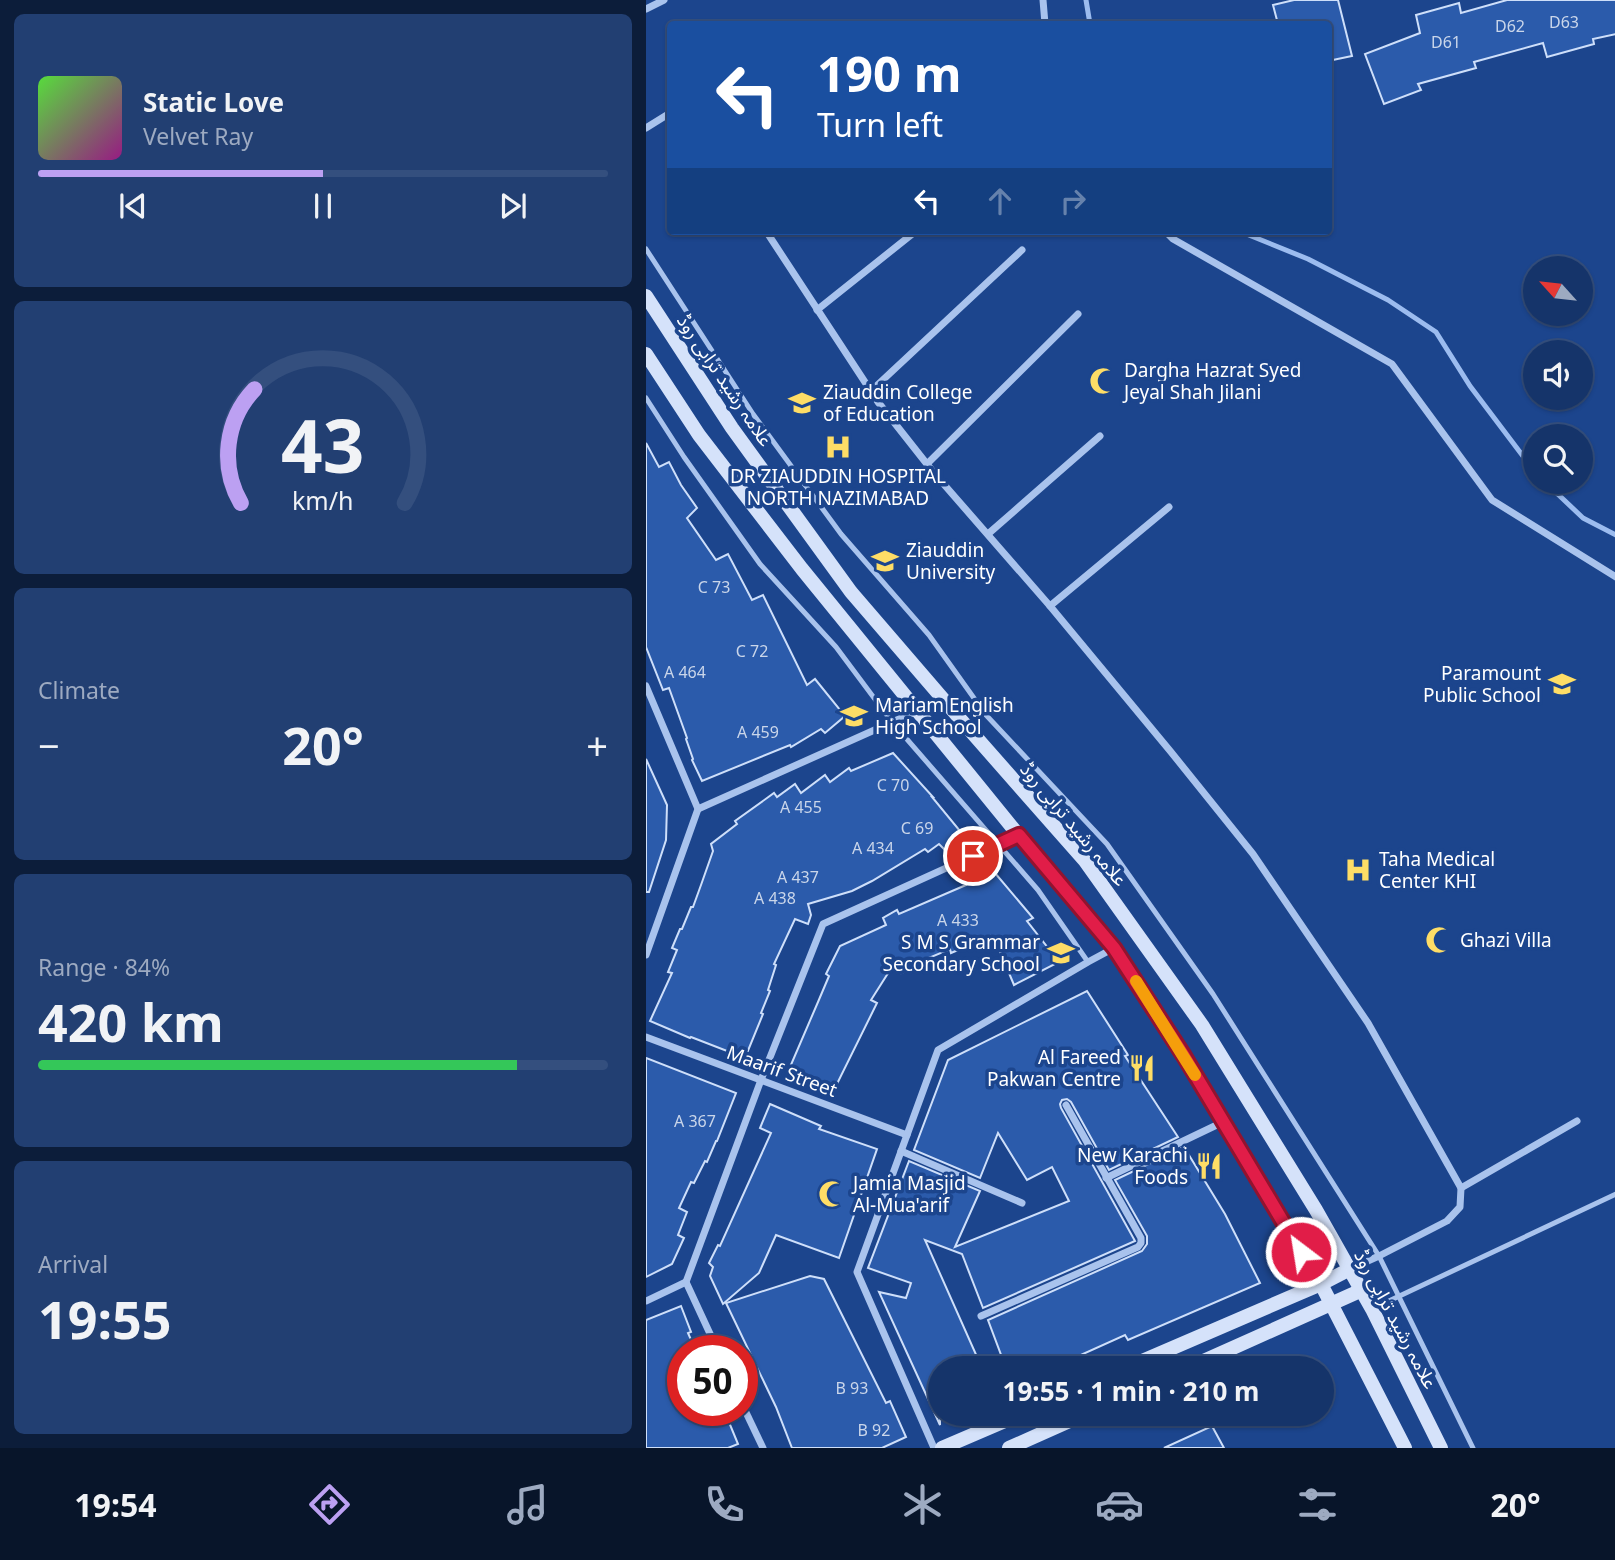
<!DOCTYPE html>
<meta charset="utf-8">
<style>
body{margin:0;font-family:"Noto Sans","Noto Sans Arabic",sans-serif;background:#223f72;color:#f1f3f6;height:100vh;display:flex;flex-direction:column;font-size:26px;white-space:nowrap}
*{box-sizing:border-box;margin:0}
p{font-size:23px;color:#9daac1}
.icon{flex:none;width:38px;height:38px;fill:none;stroke:currentColor;stroke-width:2;stroke-linecap:round;stroke-linejoin:round}
.map{position:relative;flex:1;overflow:hidden}
.sheet{display:flex;flex-direction:column;gap:14px;padding:14px;background:#0c1d3a;width:646px}
.sheet>*{flex:none}
.guide{position:absolute;left:21px;top:21px;width:665px;height:214px;border-radius:7px;box-shadow:0 2px 5px #0004,0 0 0 2px #344f7e;background:#1a4fa0;color:#fff;overflow:hidden}
.needle{width:46px;rotate:297deg}
.tools{position:absolute;left:877px;top:256px;display:grid;gap:14px}
.tools a{display:grid;place-items:center;width:70px;height:70px;border-radius:50%;background:#15346a;box-shadow:0 2px 5px #0004,0 0 0 2px #344f7e;font-size:35px}
.speed{position:absolute;left:21px;top:1335px;display:flex;gap:14px;font-size:35px;font-weight:700;text-align:center}
.speed>*{display:grid;place-content:center;width:91px;height:91px;border-radius:50%;background:#15346a;box-shadow:0 2px 5px #0004,0 0 0 2px #344f7e;line-height:1}
.speed .limit{border:10px solid #d22;background:#fff;color:#111}
.pin{position:absolute;display:grid;place-items:center;width:60px;height:60px;color:#fff;margin:-30px;border:4px solid #fff;border-radius:50%;box-shadow:0 2px 7px #0007}
.me{position:absolute;width:77px;margin:-38px;rotate:329deg;stroke-linejoin:round;filter:drop-shadow(0 0 5px #0008)}
.turn{display:flex;align-items:center;gap:24px;height:147px;padding:0 35px;font-size:32px}
.turn .icon{width:91px;height:91px;stroke-width:2.5}
.turn b{display:block;font-size:49px;line-height:60px}
.lanes{display:flex;align-items:center;height:66px;padding:0 35px;background:#0003;justify-content:center;gap:35px;direction:ltr}
.lanes .off{opacity:.35}
.big{font-size:52px;font-weight:700;line-height:1.1}
.sheet .tile{flex:1;display:flex;flex-direction:column;justify-content:center;gap:10px;min-width:0;padding:0 24px;border-radius:10px;background:#223f72}
.sheet .dial{align-items:center;gap:0}
.dial svg{height:182px;overflow:visible;fill:none;stroke:#344f7e;stroke-width:7;stroke-linecap:round;text-anchor:middle}
.dial text{fill:#f1f3f6;stroke:none}
.song{display:flex;align-items:center;gap:21px}
.cover{width:84px;height:84px;border-radius:10px;background:linear-gradient(135deg,hsl(110 70% 55%),hsl(310 70% 35%))}
.played{height:7px;border-radius:4px;background:linear-gradient(90deg,#bca0f2 50%,#344f7e 50%)}
.keys{display:flex;justify-content:space-around;direction:ltr}
.heat{display:flex;justify-content:space-between;align-items:center;font-size:38px;direction:ltr}
.charge{height:10px;border-radius:5px;background:linear-gradient(90deg,#34c759 84%,#344f7e 0)}
.trip{position:absolute;left:282px;top:1356px;width:406px;height:70px;border-radius:35px;background:#15346a;box-shadow:0 2px 5px #0004,0 0 0 2px #344f7e;font-weight:700;line-height:70px;text-align:center}
.menu{display:flex;height:112px;justify-content:space-around;align-items:center;background:#08152a;color:#9daac1}
.menu .icon{width:49px;height:49px}
.menu .on{color:#bca0f2}
.menu b{font-size:32px;color:#f1f3f6}
main{display:flex;flex:1;min-height:0}
.map>svg:first-child{display:block}
.lines{fill:none;stroke-linecap:round;stroke-linejoin:round}
.stream{stroke:#9cbcef;stroke-width:5}
.building{fill:#2b5bab;stroke:#cedffa;stroke-width:2}
.lane{stroke:#a9c3ed;stroke-width:5}
.street{stroke:#a9c3ed;stroke-width:7}
.secondary{stroke:#d5e2fa;stroke-width:14}
.route-casing{stroke:#92132f;stroke-width:18}
.route{stroke:#e11d48;stroke-width:12}
.slow{stroke:#f59e0b;stroke-width:12}
.labels{text-anchor:middle;dominant-baseline:central;stroke-width:7;stroke-linejoin:round;paint-order:stroke}
.number-label{font-size:16px;fill:#cad6ea}
.poi-label{font-size:19px;fill:#fff;stroke:#1c458d;text-anchor:start}
.street-label{font-size:19px;fill:#fff;stroke:#1c458d}
</style>
<main>
<section class="sheet">
<div class="tile">
<div class="song"><i class="cover"></i><div><b>Static Love</b><p>Velvet Ray</p></div></div>
<div class="played"></div>
<div class="keys"><svg class="icon" aria-label="previous" viewBox="0 0 24 24"><path d="M18 5L8 12l10 7zM5 5v14"/></svg><svg class="icon" aria-label="pause" viewBox="0 0 24 24"><path d="M8 5v14M16 5v14"/></svg><svg class="icon" aria-label="next" viewBox="0 0 24 24"><path d="M6 5l10 7-10 7zM19 5v14"/></svg></div>
</div>
<div class="tile dial"><svg viewBox="0 0 100 80">
<path d="M14 69A42 42 0 1 1 86 69"/>
<path d="M14 69A42 42 0 0 1 20 19" stroke="#bca0f2"/>
<text x="50" y="56" font-size="32" font-weight="700">43</text>
<text x="50" y="72" font-size="11">km/h</text>
</svg></div>
<div class="tile"><p>Climate</p>
<div class="heat"><a>−</a><b class="big">20°</b><a>+</a></div>
</div>
<div class="tile"><p>Range · 84%</p><b class="big">420 km</b><div class="charge"></div></div>
<div class="tile"><p>Arrival</p><b class="big">19:55</b></div>
</section>
<div class="map">
<svg width="970" height="1448" viewBox="0 0 970 1448">
<rect width="100%" height="100%" fill="#1c458d"/>
<g class="lines">
<!-- stream -->
<g class="stream">
<path d="M440,0L444,24"/>
<path d="M593,231L662,259L742,300L790,332L824,386L889,472"/>
<path d="M898,481L937,518L970,535"/>
</g>
</g>
<!-- building -->
<g class="building">
<path d="M648,0H692L706,56L682,61V24H632L627,5Z"/>
<path d="M861,0H970V34L947,39L948,44L901,57L897,43L828,62L830,68L772,84L775,90L738,104L719,54L774,33L770,15L813,3L815,13Z"/>
<path d="M0,443L13,467L23,462L35,485L51,508L41,518L70,560L82,554L106,600L117,595L161,685L169,679L199,716L179,733L175,729L145,747L144,745L56,781L46,760L47,759L40,739L41,738L23,688L17,690L0,647Z"/>
<path d="M247,753L287,797H286L314,831L307,835L312,844L299,850L293,844L282,852L279,849L226,881L206,891L162,904L165,915L162,924L149,919L128,964L130,965L122,990L124,991L115,1013L117,1014L99,1058L45,1037L44,1038L4,1021L26,973L22,972L31,950L26,948L34,929H36L45,907H47L55,885L67,851L65,844L91,824L89,821L128,793L131,797L149,784L155,793L179,775L184,782L203,768L205,771Z"/>
<path d="M0,759L21,805L20,840L3,892H0Z"/>
<path d="M349,873L387,918L381,921L413,962L368,985L348,937L345,938L344,936L305,953L304,949L273,962L274,965L255,973L246,967L225,1000L231,1003L186,1094L141,1074L172,1002L183,976L180,974L194,946L240,925L237,918L251,910L253,914L320,885V884Z"/>
<path d="M441,991L482,1055L479,1056L532,1137L463,1170L425,1102L421,1099L416,1100L414,1104L415,1108L489,1241L337,1308L316,1254L279,1240L336,1368H294V1425L233,1292L260,1298L265,1283L222,1268L263,1161L334,1191L309,1247L423,1201L406,1167L381,1180L352,1133L334,1178L268,1150L302,1060Z"/>
<path d="M0,1058L90,1093L71,1141H70L61,1162L59,1161L48,1183L45,1182L33,1208L41,1212L32,1235L38,1238L26,1264L0,1277Z"/>
<path d="M124,1104L175,1126L173,1129L231,1149L193,1258L130,1235L113,1273L77,1304L64,1276L67,1267L63,1263L72,1245L74,1246L125,1133L114,1128Z"/>
<path d="M538,1147L579,1214L614,1283L482,1340L479,1335L406,1368H360L342,1320L496,1251L501,1244V1236L469,1180Z"/>
<path d="M164,1276L178,1279L240,1403L244,1401L260,1437L236,1448H146L130,1407L80,1303Z"/>
<path d="M35,1306L45,1332L42,1333L50,1351H37V1410H78L92,1444L82,1448H0V1320Z"/>
<path d="M566,1426L578,1448H518Z"/>
</g>
<g class="lines">
<!-- lane -->
<g class="lane">
<path d="M0,249L107,414L195,534L283,635L340,715L461,844L567,994L733,1256L827,1448"/>
<path d="M0,398L38,457L114,564L190,647L246,722L392,890L442,962"/>
<path d="M728,1308L970,1194"/>
</g>
<!-- street -->
<g class="street">
<path d="M397,0L399,24"/>
<path d="M0,9L18,0"/>
<path d="M0,128L24,113"/>
<path d="M120,231L232,402L288,473L404,606L525,752L607,854L722,1023L815,1188L814,1207L801,1221L733,1256L704,1269"/>
<path d="M519,231L527,239L746,364L846,500L970,577"/>
<path d="M171,310L270,231"/>
<path d="M225,391L376,250"/>
<path d="M281,464L432,314"/>
<path d="M342,534L454,436"/>
<path d="M404,606L523,507"/>
<path d="M0,686L52,809L0,955"/>
<path d="M52,809L271,711"/>
<path d="M0,1037L261,1135"/>
<path d="M255,1151L376,1203"/>
<path d="M460,1178L577,1122"/>
<path d="M815,1188L931,1121"/>
<path d="M0,1301L40,1282"/>
<path d="M335,1316L492,1247L495,1243V1238L420,1105"/>
<path d="M72,1351L40,1282L115,1080L177,924L373,835"/>
<path d="M96,1404L117,1448"/>
<path d="M288,1448L211,1272L292,1050L442,962L468,948"/>
</g>
<!-- secondary -->
<g class="secondary">
<path d="M0,296L86,428L205,592L322,728L439,861L556,1025L670,1210L726,1309L795,1448"/>
<path d="M0,354L53,435L156,569L396,864L468,948L538,1056L675,1284L759,1448"/>
<path d="M480,1368L675,1284L704,1269"/>
<path d="M542,1368L716,1290"/>
<path d="M296,1448L375,1414"/>
<path d="M363,1448L439,1414"/>
</g>
</g>
<g class="lines">
<defs>
<path id="route" d="M327,856L373,835L468,948L538,1056L655,1252"/>
</defs>
<!-- route casing -->
<use href="#route" class="route-casing"/>
<!-- route -->
<use href="#route" class="route"/>
<!-- slow -->
<path class="slow" d="M490,981L549,1075"/>
</g>
<!-- icons -->
<defs>
<symbol id="mosque-bare" viewBox="-9 -9 18 18"><path d="M3.5-4.9A6 6 0 1 0 3.5 4.9A5 5 0 1 1 3.5-4.9Z" fill="#fedd66" stroke="#1c458d" stroke-width="2.5" paint-order="stroke"/></symbol>
<symbol id="university-bare" viewBox="-9 -9 18 18"><path d="M0-5L7-2L0 1L-7-2ZM-4 1L0 2.5L4 1V4Q0 6-4 4Z" fill="#fedd66" stroke="#1c458d" stroke-width="2.5" paint-order="stroke"/></symbol>
<symbol id="hospital-bare" viewBox="-9 -9 18 18"><path d="M-5-5h3v3.5h4V-5h3V5h-3V1.5h-4V5h-3Z" fill="#fedd66" stroke="#1c458d" stroke-width="2.5" paint-order="stroke"/></symbol>
<symbol id="school-bare" viewBox="-9 -9 18 18"><path d="M0-5L7-2L0 1L-7-2ZM-4 1L0 2.5L4 1V4Q0 6-4 4Z" fill="#fedd66" stroke="#1c458d" stroke-width="2.5" paint-order="stroke"/></symbol>
<symbol id="restaurant-bare" viewBox="-9 -9 18 18"><path d="M-5-6h1v4h1v-4h1v4h1v-4h1v5L-1.5 .5V6h-2V.5L-5-1ZM5-6V6H3V1.5H1.5Q1.5-4 5-6Z" fill="#fedd66" stroke="#1c458d" stroke-width="2.5" paint-order="stroke"/></symbol>
</defs>
<g fill-rule="evenodd">
<use href="#mosque-bare" x="438" y="362" width="38" height="38"/>
<use href="#university-bare" x="137" y="384" width="38" height="38"/>
<use href="#hospital-bare" x="173" y="428" width="38" height="38"/>
<use href="#university-bare" x="220" y="542" width="38" height="38"/>
<use href="#school-bare" x="897" y="665" width="38" height="38"/>
<use href="#school-bare" x="189" y="697" width="38" height="38"/>
<use href="#hospital-bare" x="693" y="851" width="38" height="38"/>
<use href="#mosque-bare" x="774" y="921" width="38" height="38"/>
<use href="#school-bare" x="396" y="934" width="38" height="38"/>
<use href="#restaurant-bare" x="477" y="1049" width="38" height="38"/>
<use href="#restaurant-bare" x="544" y="1147" width="38" height="38"/>
<use href="#mosque-bare" x="167" y="1175" width="38" height="38"/>
</g>
<g class="labels">
<!-- number labels -->
<g class="number-label">
<text x="918" y="22">D63</text>
<text x="864" y="26">D62</text>
<text x="800" y="42">D61</text>
<text x="68" y="587">C 73</text>
<text x="106" y="651">C 72</text>
<text x="39" y="672">A 464</text>
<text x="112" y="732">A 459</text>
<text x="247" y="785">C 70</text>
<text x="155" y="807">A 455</text>
<text x="271" y="828">C 69</text>
<text x="227" y="848">A 434</text>
<text x="152" y="877">A 437</text>
<text x="129" y="898">A 438</text>
<text x="312" y="920">A 433</text>
<text x="49" y="1121">A 367</text>
<text x="206" y="1388">B 93</text>
<text x="228" y="1430">B 92</text>
</g>
<!-- poi labels -->
<g class="poi-label">
<text x="478" y="370">Dargha Hazrat Syed<tspan x="478" dy="22">Jeyal Shah Jilani</tspan></text>
<text x="177" y="392">Ziauddin College<tspan x="177" dy="22">of Education</tspan></text>
<text x="192" y="476" text-anchor="middle">DR ZIAUDDIN HOSPITAL<tspan x="192" dy="22">NORTH NAZIMABAD</tspan></text>
<text x="260" y="550">Ziauddin<tspan x="260" dy="22">University</tspan></text>
<text x="895" y="673" text-anchor="end">Paramount<tspan x="895" dy="22">Public School</tspan></text>
<text x="229" y="705">Mariam English<tspan x="229" dy="22">High School</tspan></text>
<text x="733" y="859">Taha Medical<tspan x="733" dy="22">Center KHI</tspan></text>
<text x="814" y="940">Ghazi Villa</text>
<text x="394" y="942" text-anchor="end">S M S Grammar<tspan x="394" dy="22">Secondary School</tspan></text>
<text x="475" y="1057" text-anchor="end">Al Fareed<tspan x="475" dy="22">Pakwan Centre</tspan></text>
<text x="542" y="1155" text-anchor="end">New Karachi<tspan x="542" dy="22">Foods</tspan></text>
<text x="207" y="1183">Jamia Masjid<tspan x="207" dy="22">Al-Mua'arif</tspan></text>
</g>
<!-- street labels -->
<g class="street-label">
<text transform="translate(79 380) rotate(56)">علامہ رشید ترابی روڈ</text>
<text transform="translate(428 824) rotate(50)">علامہ رشید ترابی روڈ</text>
<text transform="translate(136 1071) rotate(20)">Maarif Street</text>
<text transform="translate(750 1319) rotate(62)">علامہ رشید ترابی روڈ</text>
</g>
</g>
</svg>
<div class="tools">
<a><svg class="needle" viewBox="-14 -14 28 28"><path d="M0-13l5 13h-10z" fill="#e53935"/><path d="M0 13l5-13h-10z" fill="#9daac1"/></svg></a>
<a><svg class="icon" aria-label="sound" viewBox="0 0 24 24"><path d="M4 9h4l5-4v14l-5-4H4zM17 9q2 3 0 6"/></svg></a>
<a><svg class="icon" aria-label="search" viewBox="0 0 24 24"><circle cx="10" cy="10" r="6"/><path d="M15 15l6 6"/></svg></a>
</div>
<div class="speed"><div class="limit">50</div></div>
<div class="pin" style="left:327px;top:856px;background:#d93025"><svg class="icon" aria-label="arrive" viewBox="0 0 24 24"><path d="M6 21V4h12l-3 4 3 4H6"/></svg></div>
<svg class="me" style="left:655px;top:1252px" viewBox="-20 -20 40 40"><circle r="17" fill="#e11d48" stroke="#fff" stroke-width="3"/><path d="M0-11L8 9 0 5-8 9z" fill="#fff"/></svg>
<div class="trip">19:55 · 1 min · 210 m</div>
<div class="guide">
<div class="turn"><svg class="icon" aria-label="left" viewBox="0 0 24 24"><path d="M17 20v-9H6M10 6l-5 5 5 5"/></svg><div><b>190 m</b>Turn left</div></div>
<div class="lanes"><svg class="icon" aria-label="left" viewBox="0 0 24 24"><path d="M17 20v-9H6M10 6l-5 5 5 5"/></svg><svg class="icon off" aria-label="ahead" viewBox="0 0 24 24"><path d="M12 20V5M6 11l6-6 6 6"/></svg><svg class="icon off" aria-label="right" viewBox="0 0 24 24"><path d="M7 20v-9h11M14 6l5 5-5 5"/></svg></div>
</div>
</div>
</main>
<nav class="menu">
<b>19:54</b>
<svg class="icon on" aria-label="directions" viewBox="0 0 24 24"><path d="M12 3l9 9-9 9-9-9zM9 14v-3h6M13 9l2 2-2 2"/></svg>
<svg class="icon" aria-label="music" viewBox="0 0 24 24"><path d="M9 18V5l10-2v13"/><circle cx="6" cy="18" r="3"/><circle cx="16" cy="16" r="3"/></svg>
<svg class="icon" aria-label="phone" viewBox="0 0 24 24"><path d="M5 4h4l2 5-3 2q2 4 5 5l2-3 5 2v4C11 20 4 13 5 4z"/></svg>
<svg class="icon" aria-label="climate" viewBox="0 0 24 24"><path d="M12 3v18M4 7l16 10M4 17L20 7"/></svg>
<svg class="icon" aria-label="car" viewBox="0 0 24 24"><path d="M5 17H2v-5l4-1 3-4h7l3 4 3 1v5h-3M9 17h6M6 11h13"/><circle cx="7" cy="17" r="2"/><circle cx="17" cy="17" r="2"/></svg>
<svg class="icon" aria-label="filters" viewBox="0 0 24 24"><path d="M4 7h16M4 17h16"/><circle cx="9" cy="7" r="2"/><circle cx="15" cy="17" r="2"/></svg>
<b>20°</b>
</nav>
